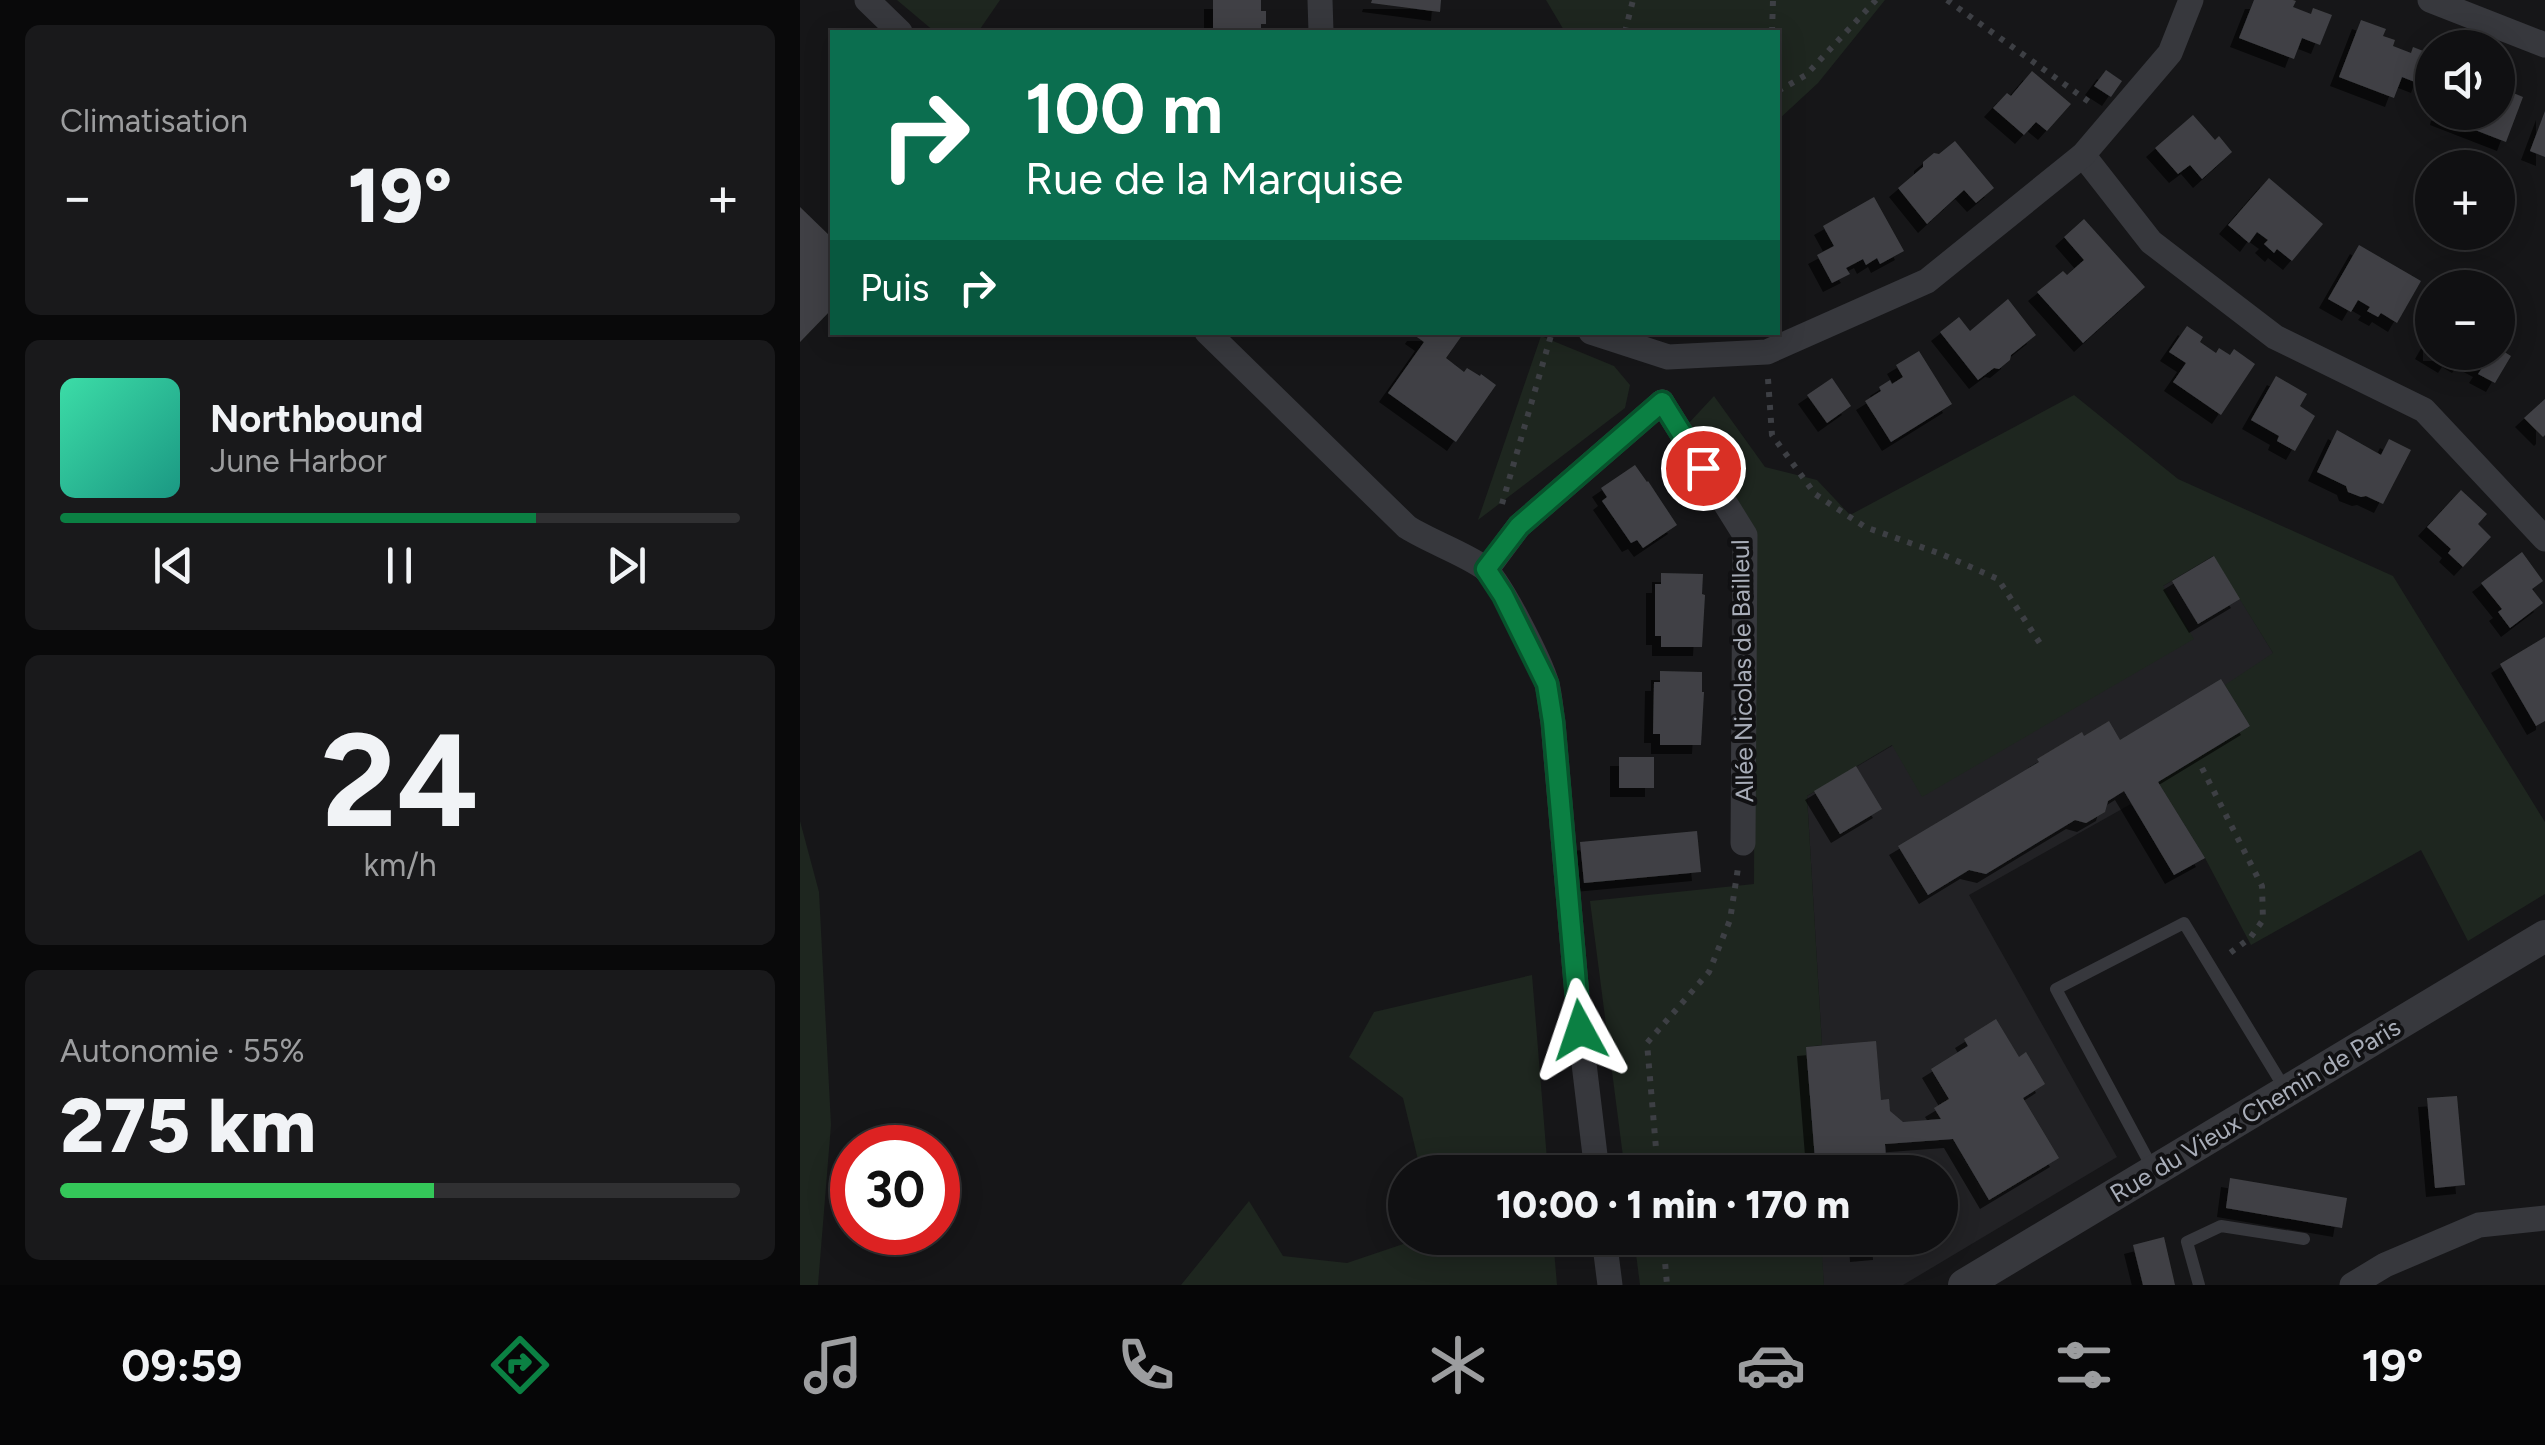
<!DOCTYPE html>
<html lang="fr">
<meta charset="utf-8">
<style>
body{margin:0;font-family:Figtree,sans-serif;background:#19191b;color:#f1f3f6;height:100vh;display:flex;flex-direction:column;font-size:38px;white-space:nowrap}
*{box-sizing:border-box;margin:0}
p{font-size:32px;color:#9c9d9f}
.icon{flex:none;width:55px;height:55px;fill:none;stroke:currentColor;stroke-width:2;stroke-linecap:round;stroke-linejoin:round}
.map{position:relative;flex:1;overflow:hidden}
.drawer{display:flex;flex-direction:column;gap:25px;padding:25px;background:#09090a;width:800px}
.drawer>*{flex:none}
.guide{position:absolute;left:30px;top:30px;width:950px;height:305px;border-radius:0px;box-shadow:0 5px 25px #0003,0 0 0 2px #303032;background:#0b6e4f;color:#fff;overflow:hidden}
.buttons{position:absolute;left:1615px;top:30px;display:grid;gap:20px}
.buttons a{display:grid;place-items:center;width:100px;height:100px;border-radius:50%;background:#101012;box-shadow:0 5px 25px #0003,0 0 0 2px #303032;font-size:50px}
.speed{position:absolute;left:30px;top:1125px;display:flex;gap:20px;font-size:50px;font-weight:700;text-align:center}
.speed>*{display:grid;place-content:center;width:130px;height:130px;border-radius:50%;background:#101012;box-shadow:0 5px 25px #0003,0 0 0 2px #303032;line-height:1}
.speed .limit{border:15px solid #d22;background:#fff;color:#111}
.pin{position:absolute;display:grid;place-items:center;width:85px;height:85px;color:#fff;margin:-42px;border:5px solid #fff;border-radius:50%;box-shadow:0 2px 10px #0007}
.me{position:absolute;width:110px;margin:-55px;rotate:355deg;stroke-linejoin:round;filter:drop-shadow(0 0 8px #0008)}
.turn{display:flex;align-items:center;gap:35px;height:210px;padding:0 30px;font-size:45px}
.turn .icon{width:130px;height:130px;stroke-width:2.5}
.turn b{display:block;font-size:70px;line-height:85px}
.then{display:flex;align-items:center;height:95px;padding:0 30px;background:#0003;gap:20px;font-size:38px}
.big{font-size:75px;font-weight:800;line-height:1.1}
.drawer .widget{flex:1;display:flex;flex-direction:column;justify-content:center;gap:15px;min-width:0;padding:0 35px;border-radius:15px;background:#19191b}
.drawer .dial{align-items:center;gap:0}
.dial b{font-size:130px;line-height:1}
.song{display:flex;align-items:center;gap:30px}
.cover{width:120px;height:120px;border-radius:15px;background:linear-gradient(135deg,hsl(160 70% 55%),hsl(170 70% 35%))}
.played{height:10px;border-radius:5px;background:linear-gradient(90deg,#0b8043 70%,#303032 70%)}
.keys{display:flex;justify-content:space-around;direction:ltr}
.heat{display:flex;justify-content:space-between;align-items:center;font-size:55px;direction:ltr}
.charge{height:15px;border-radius:8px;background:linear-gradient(90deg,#34c759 55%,#303032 0)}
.trip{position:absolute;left:588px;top:1155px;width:570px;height:100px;border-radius:50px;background:#101012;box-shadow:0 5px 25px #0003,0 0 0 2px #303032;font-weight:800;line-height:100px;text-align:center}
.tabs{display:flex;height:160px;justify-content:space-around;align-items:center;background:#060607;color:#9c9d9f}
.tabs .icon{width:70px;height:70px}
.tabs .current{color:#0b8043}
.tabs b{font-size:45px;color:#f1f3f6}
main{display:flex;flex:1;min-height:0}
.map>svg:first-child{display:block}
.built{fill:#222225}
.green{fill:#1e261f}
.building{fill:#404145;filter:url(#shadow)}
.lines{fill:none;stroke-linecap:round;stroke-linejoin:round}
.path{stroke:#3d3f44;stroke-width:6;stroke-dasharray:5 8;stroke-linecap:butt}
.service{stroke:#37383d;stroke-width:12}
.minor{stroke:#37383d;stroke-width:25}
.tertiary{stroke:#37383d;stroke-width:32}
.route-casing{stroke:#07532c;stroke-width:25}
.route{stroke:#0b8043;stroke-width:18}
.labels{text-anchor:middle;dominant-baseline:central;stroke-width:8;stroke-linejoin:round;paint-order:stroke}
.street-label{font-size:25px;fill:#a8adb8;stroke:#111113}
</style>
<main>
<section class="drawer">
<div class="widget"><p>Climatisation</p>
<div class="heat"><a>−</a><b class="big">19°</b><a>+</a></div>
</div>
<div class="widget">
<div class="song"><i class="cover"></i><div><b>Northbound</b><p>June Harbor</p></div></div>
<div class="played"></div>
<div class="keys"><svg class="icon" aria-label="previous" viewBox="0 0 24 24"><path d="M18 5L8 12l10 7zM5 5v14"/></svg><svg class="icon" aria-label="pause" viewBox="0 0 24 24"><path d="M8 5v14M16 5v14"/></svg><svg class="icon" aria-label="next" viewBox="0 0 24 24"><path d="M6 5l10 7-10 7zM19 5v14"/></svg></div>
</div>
<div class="widget dial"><b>24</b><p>km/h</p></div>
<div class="widget"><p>Autonomie · 55%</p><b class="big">275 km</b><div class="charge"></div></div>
</section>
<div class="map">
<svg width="1745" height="1285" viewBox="0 0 1745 1285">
<defs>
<filter id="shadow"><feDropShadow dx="-9" dy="9" stdDeviation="0" flood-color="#0009"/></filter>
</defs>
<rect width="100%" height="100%" fill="#161618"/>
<!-- built -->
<path class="built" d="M1414,556L1473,653L1405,858L1374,875L1331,804L1169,895L1317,1157L1103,1285H1024L1020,1238H1140V1172H1015L1006,1047L1022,1045L1007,796Z"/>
<!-- green -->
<g class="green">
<path d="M97,0H200L178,32H135Z"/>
<path d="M746,0H1085L1018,83L978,120V32H765Z"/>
<path d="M741,336L814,366L830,385L825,408L678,520Z"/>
<path d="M1274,395L1378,479L1593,576L1745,822V894L1668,941L1621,850L1451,945L1405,858L1358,782L1450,726L1425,685L1473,653L1413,556L1363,586L1394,639L1122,797L1092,745L1007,796L1022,1045L1006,1047L1016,1172H825L790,901L954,884L955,528L888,424L914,396L965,467L1017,480L1050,515Z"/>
<path d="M0,821L19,892L31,1125L18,1285H0Z"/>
<path d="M732,975L748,1172H621L603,1098L549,1057L574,1012Z"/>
<path d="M449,1201L483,1256L547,1263L621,1238H753L757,1285H381Z"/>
<path d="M834,1238H1021L1024,1285H840Z"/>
</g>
<!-- building -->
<g class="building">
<path d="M413,0H461V11H466V24H461V32H413Z"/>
<path d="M572,0H641L640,12L571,3Z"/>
<path d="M1454,0H1493L1496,1L1493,7L1511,14L1513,8L1532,15L1520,45L1502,38L1494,59L1439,38Z"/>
<path d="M1561,20L1586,29L1583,36L1595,40L1593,46L1611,53L1613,47L1631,54L1620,84L1602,77L1594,98L1539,77Z"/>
<path d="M1306,70L1322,81L1311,97L1294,86Z"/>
<path d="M1232,71L1271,104L1247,131L1236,122L1224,135L1193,108L1207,93L1211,96Z"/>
<path d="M1698,82L1708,86L1706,90L1723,97L1706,142L1639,116L1640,112H1698Z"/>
<path d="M1745,111V157L1730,151Z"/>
<path d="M1393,115L1415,140L1419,136L1432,152L1402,179L1390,165L1378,174L1355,148Z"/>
<path d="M1155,141L1194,188L1176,203L1164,190L1127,224L1098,188L1123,167V162L1134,153L1139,154Z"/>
<path d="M1469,178L1523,224L1492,261L1477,249L1474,253L1464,244L1468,240L1457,232L1449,243L1428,225Z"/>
<path d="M1074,197L1104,251L1080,264L1077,258L1066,265L1063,259L1046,268L1050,274L1032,283L1017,255L1034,246L1023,226Z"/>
<path d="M0,207L32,238V309L0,342Z"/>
<path d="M1284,219L1345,287L1283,343L1237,292L1263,271L1267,275L1284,260L1264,237Z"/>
<path d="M1559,245L1621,281L1597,323L1581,313L1578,317L1567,311L1570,307L1558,300L1551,312L1528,299Z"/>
<path d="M1208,299L1236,335L1211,355L1210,360L1199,369L1194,368L1178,380L1140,332L1159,317L1170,331Z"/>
<path d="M1387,326L1403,337L1400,342L1416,353L1419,348L1430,355L1434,349L1455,364L1421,415L1373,382L1386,363L1369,352Z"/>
<path d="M616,332H661L663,334L646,358L664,372L667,368L680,376L681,374L696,385L656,442L588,393L624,342L614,335Z"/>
<path d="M1632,336V352H1698V348L1711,356L1695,383L1678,374L1682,368L1665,359L1661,364L1651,358L1647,364L1624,350Z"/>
<path d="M1119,351L1152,404L1091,442L1065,401L1081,391L1079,387L1090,380L1092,384L1103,377L1096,365Z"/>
<path d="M1476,376L1507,394L1500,406L1515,416L1495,451L1477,441L1479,436L1451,420Z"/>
<path d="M1032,378L1051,406L1027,423L1007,395Z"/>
<path d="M1745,399V435L1743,437L1724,418Z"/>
<path d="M1537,430L1581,455L1589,439L1611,450L1583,504L1566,496L1561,497L1548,492L1546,486L1517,472Z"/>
<path d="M835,465L847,482L848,481L877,525L843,548L837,540L831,543L802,501L807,497L801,488Z"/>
<path d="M1661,490L1687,514L1678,524L1691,537L1663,567L1648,553L1651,549L1627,527Z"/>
<path d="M1722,552L1743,581L1732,589L1743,603L1710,628L1698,612L1702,609L1681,583Z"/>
<path d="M1414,556L1440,599L1398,624L1372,581Z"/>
<path d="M861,573L903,574L902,594L905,595L902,647H861V636H855V584H861Z"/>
<path d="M1745,637V721L1736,726L1700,664Z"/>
<path d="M860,671L902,672V692H904L901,745H860V734H853L854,682H860Z"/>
<path d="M1421,679L1450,726L1358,782L1405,858L1374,875L1324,791L1308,801L1305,812L1286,823L1275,820L1186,874L1169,870L1128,895L1098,846L1239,762L1237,759L1282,732L1284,736L1309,721L1320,740Z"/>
<rect x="819" y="757" width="35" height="31"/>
<path d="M1056,766L1082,809L1040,834L1014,791Z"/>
<path d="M897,831L901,872L784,883L780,842Z"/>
<path d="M1196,1019L1219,1057L1226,1052L1245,1084L1223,1098L1259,1158L1189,1200L1153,1139L1085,1144L1087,1172H1016L1006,1047L1076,1041L1081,1100L1089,1099L1090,1111L1103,1122L1141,1119L1134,1108L1149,1099L1131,1069L1168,1046L1164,1039Z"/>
<path d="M1657,1096L1665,1185L1635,1188L1627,1098Z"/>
<path d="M1430,1178L1547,1198L1542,1228L1426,1208Z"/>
<path d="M1364,1237L1375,1285H1343L1333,1245Z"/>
<path d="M1058,1238H1081L1082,1251L1059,1253Z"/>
</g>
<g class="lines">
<!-- path -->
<g class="path">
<path d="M1147,0L1292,104"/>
<path d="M825,32L833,0"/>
<path d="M972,32L973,0"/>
<path d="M978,91L1006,75L1076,0"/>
<path d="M968,379L972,435L1015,494L1065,527L1141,554L1198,579L1243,648"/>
<path d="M702,504L752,332"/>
<path d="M1402,768L1462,886L1463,920L1450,938L1426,956"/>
<path d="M858,1172L847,1043L909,972L930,920L938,868"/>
<path d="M863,1238L867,1285"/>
</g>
<!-- service -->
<g class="service">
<path d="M1354,1171L1256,989L1384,923L1485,1089"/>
<path d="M1399,1285L1387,1242L1421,1226L1504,1239"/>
</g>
<!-- minor -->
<g class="minor">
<path d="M67,0L100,32"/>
<path d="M520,0L521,32"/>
<path d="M1630,0L1745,45"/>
<path d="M1283,155L1351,242L1475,337L1624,410L1745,539"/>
<path d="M407,332L607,527C631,542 661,552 683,567C699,578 741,663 747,684C750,696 751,710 753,723L780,1030L797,1172"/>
<path d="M791,332L868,357L967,352L1127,281L1283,155L1370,53L1391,0"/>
<path d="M862,402L945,535L943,843"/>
<path d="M687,569L719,526L862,402"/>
<path d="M804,1238L810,1285"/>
<path d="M1552,1285L1585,1265L1679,1225L1745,1218"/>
</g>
<!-- tertiary -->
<path class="tertiary" d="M1164,1285L1745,936"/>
</g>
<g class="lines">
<defs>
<path id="route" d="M780,1030L753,722L747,684L703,595L686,569L719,526L862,402L903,468"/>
</defs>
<!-- route casing -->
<use href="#route" class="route-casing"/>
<!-- route -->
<use href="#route" class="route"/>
</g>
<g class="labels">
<!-- street labels -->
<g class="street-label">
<text transform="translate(942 671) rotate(-91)">Allée Nicolas de Bailleul</text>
<text transform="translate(1455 1110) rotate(-31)">Rue du Vieux Chemin de Paris</text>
</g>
</g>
</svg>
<div class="buttons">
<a><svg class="icon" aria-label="sound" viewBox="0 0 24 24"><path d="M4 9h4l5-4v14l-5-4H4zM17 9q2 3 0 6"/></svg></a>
<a>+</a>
<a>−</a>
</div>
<div class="speed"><div class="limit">30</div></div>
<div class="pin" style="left:903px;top:468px;background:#d93025"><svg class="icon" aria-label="arrive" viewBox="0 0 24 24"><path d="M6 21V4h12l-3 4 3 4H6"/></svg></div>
<svg class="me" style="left:780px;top:1030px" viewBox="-20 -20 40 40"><path d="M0-17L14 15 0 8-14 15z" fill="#0b8043" stroke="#fff" stroke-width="4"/></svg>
<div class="trip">10:00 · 1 min · 170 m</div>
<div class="guide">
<div class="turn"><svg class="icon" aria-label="right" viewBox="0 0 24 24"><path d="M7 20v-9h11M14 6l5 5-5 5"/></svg><div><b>100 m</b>Rue de la Marquise</div></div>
<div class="then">Puis<svg class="icon" aria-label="right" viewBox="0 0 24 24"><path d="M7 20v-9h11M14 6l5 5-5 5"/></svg></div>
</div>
</div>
</main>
<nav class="tabs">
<b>09:59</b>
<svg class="icon current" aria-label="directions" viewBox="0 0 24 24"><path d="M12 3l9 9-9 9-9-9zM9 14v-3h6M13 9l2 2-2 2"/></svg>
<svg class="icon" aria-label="music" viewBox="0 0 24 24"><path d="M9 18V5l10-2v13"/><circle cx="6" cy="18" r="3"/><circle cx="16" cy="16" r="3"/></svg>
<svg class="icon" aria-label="phone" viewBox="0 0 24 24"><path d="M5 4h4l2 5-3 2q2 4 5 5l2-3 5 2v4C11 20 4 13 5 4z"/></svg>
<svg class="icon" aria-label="climate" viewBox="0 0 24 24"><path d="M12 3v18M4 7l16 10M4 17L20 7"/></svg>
<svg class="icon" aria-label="car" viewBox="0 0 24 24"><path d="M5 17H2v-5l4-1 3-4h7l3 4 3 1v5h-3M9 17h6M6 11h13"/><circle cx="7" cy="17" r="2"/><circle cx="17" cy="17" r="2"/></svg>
<svg class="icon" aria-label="filters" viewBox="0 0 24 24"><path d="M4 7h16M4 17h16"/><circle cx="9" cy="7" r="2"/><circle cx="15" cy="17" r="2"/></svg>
<b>19°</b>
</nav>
